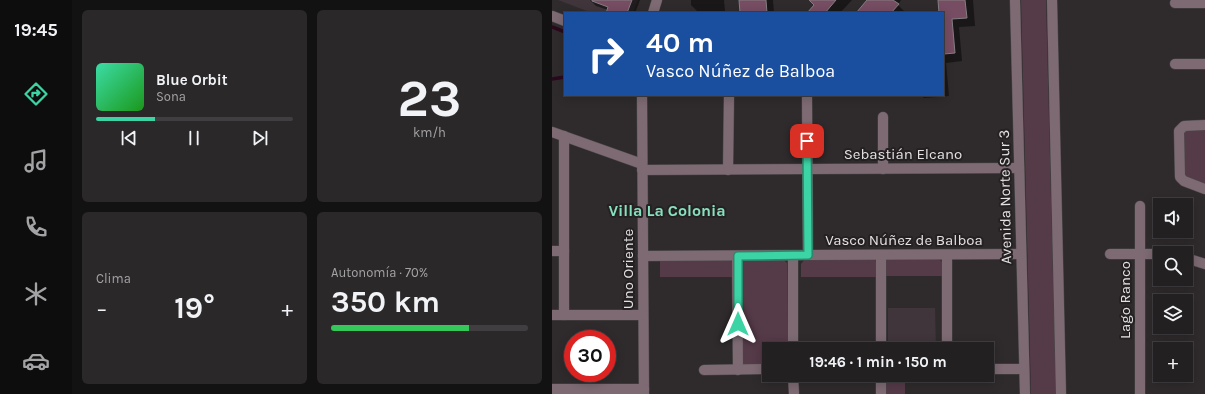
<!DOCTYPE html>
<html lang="es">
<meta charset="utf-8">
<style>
body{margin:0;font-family:Karla,sans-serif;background:#2b282a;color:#f1f3f6;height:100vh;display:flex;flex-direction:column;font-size:15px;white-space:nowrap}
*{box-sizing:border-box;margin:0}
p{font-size:13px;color:#a3a3a5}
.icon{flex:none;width:22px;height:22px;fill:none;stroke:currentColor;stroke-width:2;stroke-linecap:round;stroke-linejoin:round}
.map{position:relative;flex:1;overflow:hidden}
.panel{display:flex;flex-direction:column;gap:10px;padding:10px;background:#131213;width:480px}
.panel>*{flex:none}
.banner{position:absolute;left:12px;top:12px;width:380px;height:84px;border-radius:0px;box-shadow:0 2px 10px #0003,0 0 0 1px #403e40;background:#1a4fa0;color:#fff;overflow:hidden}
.controls{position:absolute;left:601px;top:198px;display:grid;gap:8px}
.controls a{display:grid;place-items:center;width:40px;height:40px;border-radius:0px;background:#232022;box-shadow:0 2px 10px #0003,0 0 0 1px #403e40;font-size:20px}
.speed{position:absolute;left:12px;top:330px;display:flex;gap:8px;font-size:20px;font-weight:700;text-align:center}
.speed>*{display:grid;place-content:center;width:52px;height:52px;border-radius:50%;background:#232022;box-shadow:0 2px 10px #0003,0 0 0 1px #403e40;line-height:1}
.speed .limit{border:6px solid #d22;background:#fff;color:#111}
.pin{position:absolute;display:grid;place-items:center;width:34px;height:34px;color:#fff;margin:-17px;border-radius:8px;box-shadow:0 2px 6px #0006}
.me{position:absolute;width:44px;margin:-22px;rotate:0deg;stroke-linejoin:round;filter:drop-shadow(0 0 3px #0008)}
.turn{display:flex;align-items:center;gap:14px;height:84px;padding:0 16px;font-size:18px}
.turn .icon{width:52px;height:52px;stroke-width:2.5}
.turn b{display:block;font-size:28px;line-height:34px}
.big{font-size:30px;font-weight:700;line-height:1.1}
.panel .tile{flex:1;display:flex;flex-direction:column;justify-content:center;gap:6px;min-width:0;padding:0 14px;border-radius:6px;background:#2b282a}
.panel .dial{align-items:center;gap:0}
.dial b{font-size:52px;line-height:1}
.song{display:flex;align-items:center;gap:12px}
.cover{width:48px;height:48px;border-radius:6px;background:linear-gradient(135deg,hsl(160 70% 55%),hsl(120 70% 35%))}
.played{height:4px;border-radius:2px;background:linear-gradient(90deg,#3cd4a4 30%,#403e40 30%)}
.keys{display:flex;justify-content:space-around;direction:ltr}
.heat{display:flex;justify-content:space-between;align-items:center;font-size:22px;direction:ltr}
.charge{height:6px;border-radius:3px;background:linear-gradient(90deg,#34c759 70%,#403e40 0)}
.panel .tiles{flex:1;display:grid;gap:10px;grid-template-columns:repeat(2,1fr)}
.trip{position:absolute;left:210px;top:342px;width:232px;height:40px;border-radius:0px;background:#232022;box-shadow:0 2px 10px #0003,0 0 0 1px #403e40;font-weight:700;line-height:40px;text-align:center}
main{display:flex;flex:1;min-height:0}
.menu{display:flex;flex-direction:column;width:72px;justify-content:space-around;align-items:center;background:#0e0d0e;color:#a3a3a5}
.menu .icon{width:28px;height:28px}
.menu .active{color:#3cd4a4}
.menu b{font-size:18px;color:#f1f3f6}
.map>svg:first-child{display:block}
.built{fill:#3f353a}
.green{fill:#553a48}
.shadow{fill:#0007}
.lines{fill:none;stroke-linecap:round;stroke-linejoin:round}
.stream{stroke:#2b091d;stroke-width:3.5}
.building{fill:#764d63;stroke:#837f81}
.minor-casing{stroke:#4c484a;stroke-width:11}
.minor{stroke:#7d6a73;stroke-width:10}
.route-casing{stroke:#278a6b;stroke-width:10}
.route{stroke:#3cd4a4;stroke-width:7}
.labels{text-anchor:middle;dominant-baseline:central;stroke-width:4;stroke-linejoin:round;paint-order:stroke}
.street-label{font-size:15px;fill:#e3e1e2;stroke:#252123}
.neighbourhood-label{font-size:16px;font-weight:bold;fill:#88e1be;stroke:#252123}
</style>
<main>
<nav class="menu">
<b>19:45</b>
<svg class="icon active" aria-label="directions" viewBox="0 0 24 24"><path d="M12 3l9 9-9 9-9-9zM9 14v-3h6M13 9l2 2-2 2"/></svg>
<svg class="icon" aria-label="music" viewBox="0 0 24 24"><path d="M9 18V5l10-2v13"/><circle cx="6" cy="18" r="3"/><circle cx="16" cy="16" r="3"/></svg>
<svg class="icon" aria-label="phone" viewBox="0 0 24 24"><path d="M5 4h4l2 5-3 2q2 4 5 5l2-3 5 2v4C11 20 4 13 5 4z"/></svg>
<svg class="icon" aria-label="climate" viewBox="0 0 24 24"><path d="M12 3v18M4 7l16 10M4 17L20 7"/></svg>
<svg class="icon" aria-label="car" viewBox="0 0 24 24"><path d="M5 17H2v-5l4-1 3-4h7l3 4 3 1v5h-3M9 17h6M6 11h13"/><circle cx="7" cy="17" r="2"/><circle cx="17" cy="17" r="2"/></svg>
</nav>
<section class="panel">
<div class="tiles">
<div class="tile">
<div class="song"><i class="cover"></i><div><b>Blue Orbit</b><p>Sona</p></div></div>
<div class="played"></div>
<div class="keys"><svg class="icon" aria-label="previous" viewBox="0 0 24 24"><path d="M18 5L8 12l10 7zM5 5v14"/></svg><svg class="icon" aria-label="pause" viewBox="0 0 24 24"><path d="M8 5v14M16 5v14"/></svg><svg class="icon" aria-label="next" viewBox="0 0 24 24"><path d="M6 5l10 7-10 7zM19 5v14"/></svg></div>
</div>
<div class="tile dial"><b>23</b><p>km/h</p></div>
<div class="tile"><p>Clima</p>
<div class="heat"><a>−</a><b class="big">19°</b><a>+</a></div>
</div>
<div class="tile"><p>Autonomía · 70%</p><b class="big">350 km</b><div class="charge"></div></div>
</div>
</section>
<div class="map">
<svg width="653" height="394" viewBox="0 0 653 394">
<rect width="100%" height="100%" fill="#2f2b2d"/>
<!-- built -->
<g class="built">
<path d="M6,0H86L81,13H40Z"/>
<path d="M336,308H383L384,349H336Z"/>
</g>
<!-- green -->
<g class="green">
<path d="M469,0H494L504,394H479Z"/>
<path d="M653,129V185L633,177L631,134L635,130Z"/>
<path d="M386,258L392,264V276H331L333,261L336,259Z"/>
<path d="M108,259H176L183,264V277H108Z"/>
<path d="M192,259H231L235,263L236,349H217V366L192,365L189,362V261Z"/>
<path d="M253,259H322L325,263V277H249V264Z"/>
<path d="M334,375H353V394H333V379Z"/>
</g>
<!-- shadow -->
<g class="shadow">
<path d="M38,0H88L83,13H55L56,10L44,6Z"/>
<path d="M139,0H172L173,11L147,13L139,5Z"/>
<path d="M188,0H221L222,13H189Z"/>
<path d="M257,0H300L288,13H256L263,6Z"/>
<path d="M316,0H349L346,5L354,13H307Z"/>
<path d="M387,0H421L423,26L407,27L410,61L394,63L397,96L372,98L369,95H391V13H388Z"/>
</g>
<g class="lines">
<!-- stream -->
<g class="stream">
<path d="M0,27L13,32"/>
<path d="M0,79L13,77"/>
</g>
</g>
<!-- building -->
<g class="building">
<path d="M40,0H80L75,13H54L56,7L40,1Z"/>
<path d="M187,0H214L215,13H188Z"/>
<path d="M257,0H284L273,13H255L262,5Z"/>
<path d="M315,0H341L347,4L339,13H304Z"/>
<path d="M386,0H413L415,18L400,19L403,53L392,54L391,13H387Z"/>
</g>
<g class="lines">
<defs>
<g id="minor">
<path d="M463,0L473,394"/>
<path d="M500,0L509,394"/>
<path d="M623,3H653"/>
<path d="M101,13L105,0"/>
<path d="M0,16L13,21"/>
<path d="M623,64H653"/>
<path d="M90,95L92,394"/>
<path d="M255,98L256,255"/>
<path d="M331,117V169"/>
<path d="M653,125L632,126L627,131L628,177L632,181L653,189"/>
<path d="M0,132L90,164"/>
<path d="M90,170L467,168"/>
<path d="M176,170L177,95"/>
<path d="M0,251H12"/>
<path d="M558,254H608"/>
<path d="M329,255V349"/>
<path d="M395,255V349"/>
<path d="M91,256L469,254"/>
<path d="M185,256L186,370"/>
<path d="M241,256V349"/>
<path d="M634,258L653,264"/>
<path d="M0,315H91"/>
<path d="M12,315V136"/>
<path d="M435,369H472"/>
<path d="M152,370L217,369"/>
<path d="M241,375L242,394"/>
<path d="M329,375V394"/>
<path d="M0,389H92"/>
<path d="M588,394V206"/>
</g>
</defs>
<!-- minor casing -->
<use href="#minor" class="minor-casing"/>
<!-- minor -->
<use href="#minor" class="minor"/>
</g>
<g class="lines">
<defs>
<path id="route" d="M186,324V256L256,255L255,141"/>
</defs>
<!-- route casing -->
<use href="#route" class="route-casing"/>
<!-- route -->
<use href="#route" class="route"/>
</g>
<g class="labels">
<!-- street labels -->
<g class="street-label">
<text x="351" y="154">Sebastián Elcano</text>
<text transform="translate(453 197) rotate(-91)">Avenida Norte Sur 3</text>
<text x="352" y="240">Vasco Núñez de Balboa</text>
<text transform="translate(76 269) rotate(-90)">Uno Oriente</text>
<text transform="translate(573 300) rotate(-90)">Lago Ranco</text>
</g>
<!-- neighbourhood labels -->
<g class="neighbourhood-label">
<text x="115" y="210">Villa La Colonia</text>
</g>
</g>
</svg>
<div class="controls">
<a><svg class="icon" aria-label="sound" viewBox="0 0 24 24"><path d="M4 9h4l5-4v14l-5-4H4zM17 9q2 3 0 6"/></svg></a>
<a><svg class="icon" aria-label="search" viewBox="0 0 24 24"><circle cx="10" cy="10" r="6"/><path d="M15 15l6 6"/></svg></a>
<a><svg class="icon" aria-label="layers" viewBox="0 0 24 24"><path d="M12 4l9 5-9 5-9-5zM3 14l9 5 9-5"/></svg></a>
<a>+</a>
</div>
<div class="speed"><div class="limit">30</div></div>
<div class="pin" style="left:255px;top:141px;background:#d93025"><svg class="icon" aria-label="arrive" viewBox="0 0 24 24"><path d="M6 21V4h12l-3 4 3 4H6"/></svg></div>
<svg class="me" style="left:186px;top:324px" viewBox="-20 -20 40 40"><path d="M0-17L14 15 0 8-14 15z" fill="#3cd4a4" stroke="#fff" stroke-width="4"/></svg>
<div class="trip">19:46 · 1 min · 150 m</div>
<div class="banner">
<div class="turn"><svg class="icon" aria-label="right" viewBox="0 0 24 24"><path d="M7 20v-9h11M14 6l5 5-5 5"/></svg><div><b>40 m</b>Vasco Núñez de Balboa</div></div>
</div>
</div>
</main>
